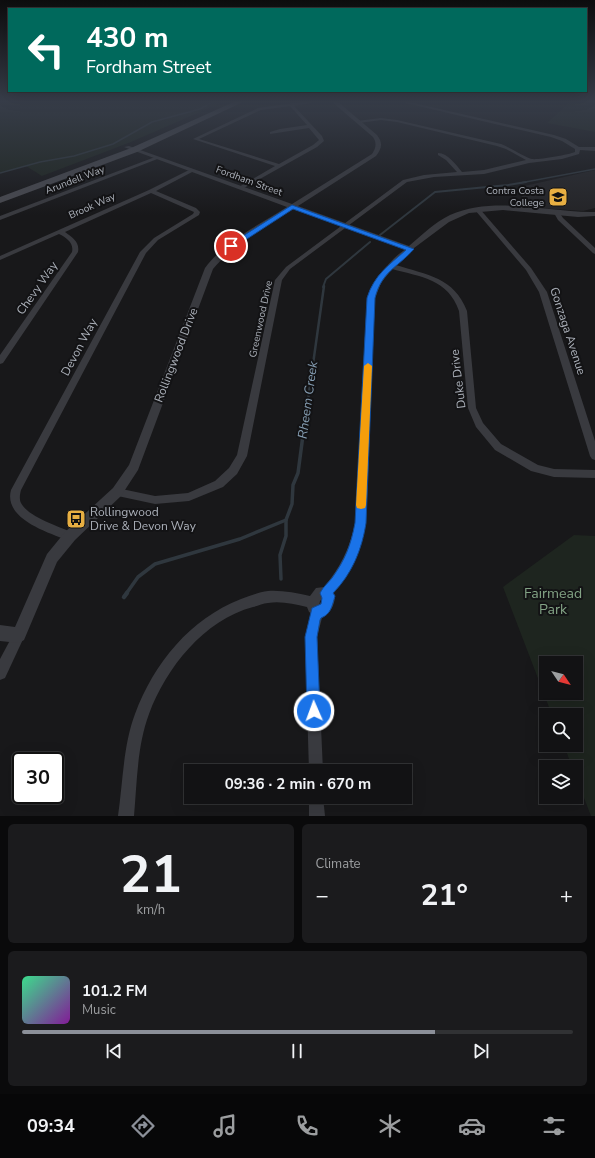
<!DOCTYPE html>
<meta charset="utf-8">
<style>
body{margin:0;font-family:"Nunito Sans",sans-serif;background:#1b1b1d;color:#f1f3f6;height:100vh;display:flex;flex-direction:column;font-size:15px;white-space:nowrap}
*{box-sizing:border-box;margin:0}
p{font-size:13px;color:#9c9ea0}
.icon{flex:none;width:22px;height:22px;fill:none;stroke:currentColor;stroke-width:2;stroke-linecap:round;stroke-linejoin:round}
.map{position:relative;height:816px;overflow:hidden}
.panel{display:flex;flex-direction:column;gap:8px;padding:8px;background:#0a0a0b;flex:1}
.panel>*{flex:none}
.guide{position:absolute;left:8px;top:8px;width:579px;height:84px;border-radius:0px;box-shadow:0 4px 16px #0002,0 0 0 1px #313234;background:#00695c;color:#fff;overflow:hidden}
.needle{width:26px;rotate:125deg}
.controls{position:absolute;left:539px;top:656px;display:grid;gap:8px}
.controls a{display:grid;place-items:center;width:44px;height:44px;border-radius:0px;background:#121214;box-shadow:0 4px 16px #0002,0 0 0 1px #313234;font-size:20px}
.speed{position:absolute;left:12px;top:752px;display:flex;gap:8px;font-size:20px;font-weight:700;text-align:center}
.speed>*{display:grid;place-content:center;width:52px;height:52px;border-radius:50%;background:#121214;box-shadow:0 4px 16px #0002,0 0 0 1px #313234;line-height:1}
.speed .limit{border:2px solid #111;border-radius:6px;background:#fff;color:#111}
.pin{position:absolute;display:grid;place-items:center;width:34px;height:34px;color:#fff;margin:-17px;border:2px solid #fff;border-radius:50%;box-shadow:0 1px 4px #0007}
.me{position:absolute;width:44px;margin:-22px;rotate:358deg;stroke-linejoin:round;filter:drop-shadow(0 0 3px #0008)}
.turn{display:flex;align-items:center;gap:14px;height:84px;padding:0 12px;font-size:18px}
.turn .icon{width:52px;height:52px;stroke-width:2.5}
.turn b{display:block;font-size:28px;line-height:34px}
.big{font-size:30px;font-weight:700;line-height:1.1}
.panel .tile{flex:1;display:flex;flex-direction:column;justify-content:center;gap:6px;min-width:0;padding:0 14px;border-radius:6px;background:#1b1b1d}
.panel .dial{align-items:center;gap:0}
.dial b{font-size:52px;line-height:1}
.song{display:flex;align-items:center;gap:12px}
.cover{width:48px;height:48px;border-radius:6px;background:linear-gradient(135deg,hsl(150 70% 55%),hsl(290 70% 35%))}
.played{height:4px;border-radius:2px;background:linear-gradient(90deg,#8c9099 75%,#313234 75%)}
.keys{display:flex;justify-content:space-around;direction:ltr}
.heat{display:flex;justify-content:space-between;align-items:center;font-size:22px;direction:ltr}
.panel .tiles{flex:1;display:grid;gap:8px;grid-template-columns:1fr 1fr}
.tile:last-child{grid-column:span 2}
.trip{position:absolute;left:184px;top:764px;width:228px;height:40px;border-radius:0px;background:#121214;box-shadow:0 4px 16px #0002,0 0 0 1px #313234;font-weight:700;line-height:40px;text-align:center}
.menu{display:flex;height:64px;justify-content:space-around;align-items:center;background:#070708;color:#9c9ea0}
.menu .icon{width:28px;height:28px}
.menu .active{color:#8c9099}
.menu b{font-size:18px;color:#f1f3f6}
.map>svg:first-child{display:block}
.built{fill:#242427}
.green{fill:#1e251f;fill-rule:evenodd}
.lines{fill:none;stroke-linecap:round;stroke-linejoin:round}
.stream-far4{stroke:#2f373e;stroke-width:1.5}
.stream-far3{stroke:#2f373e;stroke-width:2}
.stream-far2{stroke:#2f373e;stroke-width:2.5}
.stream-far1{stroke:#2f373e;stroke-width:3.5}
.stream{stroke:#2f373e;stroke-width:4.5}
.minor{fill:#393a3f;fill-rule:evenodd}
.tertiary{fill:#393a3f;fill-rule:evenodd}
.secondary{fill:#48494f;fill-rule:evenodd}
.route{fill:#1a73e8;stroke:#114b97}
.slow{fill:#f59e0b}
.labels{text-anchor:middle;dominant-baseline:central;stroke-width:4;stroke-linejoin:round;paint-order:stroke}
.far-street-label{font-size:10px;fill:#abb0b9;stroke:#131315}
.far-poi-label{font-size:10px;fill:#abb0b9;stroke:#131315;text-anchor:end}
.street-label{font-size:12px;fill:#abb0b9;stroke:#131315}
.poi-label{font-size:12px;fill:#abb0b9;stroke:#131315;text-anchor:start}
.water-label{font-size:13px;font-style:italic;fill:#859db2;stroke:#131315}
.near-park-label{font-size:14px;fill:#83a385;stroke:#131315}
</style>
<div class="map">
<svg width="595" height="816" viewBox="0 0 595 816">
<rect width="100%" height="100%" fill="#18181a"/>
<!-- built -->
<path class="built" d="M595,170V208L583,211L524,207L520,187Z"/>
<!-- green -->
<g class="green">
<path d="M0,101H225L131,142L42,176L26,166L0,173Z"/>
<path d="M571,101L595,105V132L547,123Z"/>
<path d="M574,535L595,536V816H591L576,777V767H572L564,745H576V715H552L503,587ZM546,663H576V693H546Z"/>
</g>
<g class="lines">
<!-- stream-far4 -->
<g class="stream-far4">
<path d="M0,173L40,162L74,156L113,144L152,122L200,109L214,101"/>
<path d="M520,183L595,169"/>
</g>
<!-- stream-far3 -->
<g class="stream-far3">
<path d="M380,235L435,192L508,185L526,182"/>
<path d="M323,287L326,279L370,242"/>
</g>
<!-- stream-far2 -->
<path class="stream-far2" d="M305,421L324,286"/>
<!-- stream-far1 -->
<g class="stream-far1">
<path d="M281,579L280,555L286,536V520L292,504L293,485L298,473L305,420"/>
<path d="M126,594L138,577L155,564L240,539L286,520"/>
</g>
<!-- stream -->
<path class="stream" d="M124,597L127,593"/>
<!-- minor -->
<g class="minor">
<path d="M308,101H321L294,106L322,136L324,141L317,147L242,189L237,188L275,166L193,139L258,108ZM290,106L307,125L280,129L270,132V134L309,128L319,140L313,145L279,164L199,139L261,110Z"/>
<path d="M397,101H405L554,135L566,139L579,147H595V151L580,150L579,154L562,159L529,163L484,174L434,177L407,182L290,269L282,280L247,456L237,474L223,487L189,501L155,504L113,495L112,492L113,489L117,488L155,496L188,493L215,481L229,468L237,455L275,280L286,267L403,180L424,175L457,172L446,160L438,155V153C448,153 456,165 462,172L484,170L526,160L506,149L497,146L397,122L381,120L359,123L357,121L381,118L397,120L501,144C509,147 526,158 532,159C538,160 568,155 575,152V149L562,141L551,137Z"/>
<path d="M590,101H595V103Z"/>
<path d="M155,157L160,158L0,220V216Z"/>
<path d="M189,170L194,171L156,191L196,208L200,212L199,215L158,240L146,253L21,490C20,494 19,499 21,503C28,517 60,527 74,533L75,536L74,539L70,541C49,533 3,519 11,490L140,252L154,238L193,214L194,212L151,193L65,232C72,237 80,242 78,252L3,363L0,364V355L72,252C74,243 67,238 59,234L0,260V256L149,190Z"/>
<path d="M475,208H479L531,268L547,292L595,441V460L592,459L590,456L539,292L526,270L475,210Z"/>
<path d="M555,212H559L563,218L595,248V254L593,253L558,220L554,213Z"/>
<path d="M410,247L413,249L412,250L396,265C427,275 454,277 467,311L476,408L483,423L501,444L538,465L554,469L595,470V478L554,477L531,471L495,450L476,427L468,408L459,311C448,279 421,277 392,269L381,283L375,298L365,523C361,549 351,573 334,593C337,602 330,615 322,618L317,637L323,771H309L305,637L311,613L309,612L307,607C294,604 281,601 268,603C263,603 258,606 253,607C204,620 166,668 149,714C137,746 137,783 134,816H118C123,782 123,746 135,714C154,663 190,619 241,599C250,596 259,592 268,591C281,590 296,593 310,596L316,588L324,587C340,568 350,548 355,523L367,298C374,281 393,254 410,247ZM323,598L319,606L320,601Z"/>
<path d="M19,629L23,631L25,635L5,678L0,680V659L15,631Z"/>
<path d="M309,797H323L325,816H309Z"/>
</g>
<!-- tertiary -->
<path class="tertiary" d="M331,101H337L377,135C383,143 382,148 376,156L298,206L409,246C422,235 435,222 450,215C496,195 548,213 595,212V216L578,217L503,210L469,213L449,222L410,251L293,209C265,227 235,243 213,269L138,470L121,496L75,540L57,562L24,640L19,643L0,641V625L15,627L47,554L65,532L113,488L129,465L205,268C225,241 259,225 287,207L124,147L129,146L292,204L372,154C376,148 377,143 373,137Z"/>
<!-- secondary -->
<path class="secondary" d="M236,101H245L137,152L0,203V197L131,148Z"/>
</g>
<!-- sky -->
<linearGradient id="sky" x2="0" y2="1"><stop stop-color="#0d0d0e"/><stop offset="0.47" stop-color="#373d49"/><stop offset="1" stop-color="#373d49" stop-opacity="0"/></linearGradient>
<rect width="595" height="215" fill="url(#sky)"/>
<!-- route -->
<path class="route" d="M292,205L414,249C397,268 382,271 375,298L366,523C362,549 352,574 333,593L335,596C332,606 331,614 321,618L320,620L317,637L320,711L318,716L314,718L309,716L307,711L305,637L312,608L321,604L322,598L320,593C323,587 328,583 332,578C345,560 351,545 355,523L367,298C374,275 389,265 406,250L293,209L233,248L227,246Z"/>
<!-- slow -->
<path class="slow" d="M368,363L372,366L366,505L365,508L361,509L357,508L356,505L364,366Z"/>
<!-- icons -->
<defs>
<symbol id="university-square" viewBox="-11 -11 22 22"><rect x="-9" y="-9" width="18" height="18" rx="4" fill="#e8af42" stroke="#131315"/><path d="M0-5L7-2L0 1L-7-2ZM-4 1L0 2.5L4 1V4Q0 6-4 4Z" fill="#111"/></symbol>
<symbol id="bus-square" viewBox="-11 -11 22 22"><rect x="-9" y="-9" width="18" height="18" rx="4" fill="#e8af42" stroke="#131315"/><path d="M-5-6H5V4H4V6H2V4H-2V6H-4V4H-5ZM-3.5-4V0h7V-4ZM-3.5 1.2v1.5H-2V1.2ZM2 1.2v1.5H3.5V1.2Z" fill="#111"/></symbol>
</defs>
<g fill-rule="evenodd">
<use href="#university-square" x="547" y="186" width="22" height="22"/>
<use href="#bus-square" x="65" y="508" width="22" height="22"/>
</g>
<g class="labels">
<!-- far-street labels -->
<g class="far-street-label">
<text transform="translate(75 180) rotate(-21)">Arundell Way</text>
<text transform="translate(249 181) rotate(20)">Fordham Street</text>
<text transform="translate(92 206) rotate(-24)">Brook Way</text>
<text transform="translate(261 319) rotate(-78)">Greenwood Drive</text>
</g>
<!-- far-poi labels -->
<g class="far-poi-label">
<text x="544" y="191">Contra Costa<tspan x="544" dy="12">College</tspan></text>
</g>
<!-- street labels -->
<g class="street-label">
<text transform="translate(37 288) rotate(-55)">Chevy Way</text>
<text transform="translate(568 331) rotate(72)">Gonzaga Avenue</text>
<text transform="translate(79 347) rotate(-62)">Devon Way</text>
<text transform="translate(176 355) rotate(-69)">Rollingwood Drive</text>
<text transform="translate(458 379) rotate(-97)">Duke Drive</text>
</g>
<!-- poi labels -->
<g class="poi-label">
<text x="90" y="512">Rollingwood<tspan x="90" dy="14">Drive &amp; Devon Way</tspan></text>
</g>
<!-- water labels -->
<g class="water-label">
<text transform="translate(308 400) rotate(-82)">Rheem Creek</text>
</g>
<!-- near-park labels -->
<g class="near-park-label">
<text x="553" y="593">Fairmead<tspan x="553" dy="16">Park</tspan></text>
</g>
</g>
</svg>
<div class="controls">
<a><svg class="needle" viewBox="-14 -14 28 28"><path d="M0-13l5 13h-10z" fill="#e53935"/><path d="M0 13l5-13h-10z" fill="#9c9ea0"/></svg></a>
<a><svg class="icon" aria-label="search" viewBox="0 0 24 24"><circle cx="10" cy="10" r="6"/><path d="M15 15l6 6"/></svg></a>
<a><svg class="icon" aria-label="layers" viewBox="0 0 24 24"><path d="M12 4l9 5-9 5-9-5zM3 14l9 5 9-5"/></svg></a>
</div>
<div class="speed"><div class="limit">30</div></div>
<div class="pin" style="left:231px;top:246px;background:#d93025"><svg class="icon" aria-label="arrive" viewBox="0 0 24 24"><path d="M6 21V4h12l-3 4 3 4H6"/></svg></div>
<svg class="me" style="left:314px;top:711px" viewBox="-20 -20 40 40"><circle r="17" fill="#1a73e8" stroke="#fff" stroke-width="3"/><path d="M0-11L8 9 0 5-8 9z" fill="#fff"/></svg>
<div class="trip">09:36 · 2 min · 670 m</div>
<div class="guide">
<div class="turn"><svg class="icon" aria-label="left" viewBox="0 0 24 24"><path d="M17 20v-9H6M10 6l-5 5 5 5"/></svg><div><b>430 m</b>Fordham Street</div></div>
</div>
</div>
<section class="panel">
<div class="tiles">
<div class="tile dial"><b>21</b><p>km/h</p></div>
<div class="tile"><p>Climate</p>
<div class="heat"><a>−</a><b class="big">21°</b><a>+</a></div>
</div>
<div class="tile">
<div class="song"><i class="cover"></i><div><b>101.2 FM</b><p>Music</p></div></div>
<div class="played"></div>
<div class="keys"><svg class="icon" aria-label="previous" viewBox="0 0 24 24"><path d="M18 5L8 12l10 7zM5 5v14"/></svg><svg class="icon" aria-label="pause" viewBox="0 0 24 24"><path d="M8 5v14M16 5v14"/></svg><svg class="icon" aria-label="next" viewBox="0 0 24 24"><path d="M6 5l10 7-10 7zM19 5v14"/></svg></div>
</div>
</div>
</section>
<nav class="menu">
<b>09:34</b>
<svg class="icon active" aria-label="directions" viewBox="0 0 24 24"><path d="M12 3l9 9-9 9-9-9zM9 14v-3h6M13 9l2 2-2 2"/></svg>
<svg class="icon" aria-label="music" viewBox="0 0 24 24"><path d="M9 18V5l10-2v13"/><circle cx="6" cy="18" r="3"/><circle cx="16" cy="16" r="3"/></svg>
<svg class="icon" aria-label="phone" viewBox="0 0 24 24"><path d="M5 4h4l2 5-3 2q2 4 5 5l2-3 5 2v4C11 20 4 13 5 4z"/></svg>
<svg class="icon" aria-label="climate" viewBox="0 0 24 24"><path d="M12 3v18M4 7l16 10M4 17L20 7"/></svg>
<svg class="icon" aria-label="car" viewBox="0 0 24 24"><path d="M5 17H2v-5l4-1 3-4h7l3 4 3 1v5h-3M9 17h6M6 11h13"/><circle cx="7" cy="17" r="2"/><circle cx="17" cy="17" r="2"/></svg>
<svg class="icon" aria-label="filters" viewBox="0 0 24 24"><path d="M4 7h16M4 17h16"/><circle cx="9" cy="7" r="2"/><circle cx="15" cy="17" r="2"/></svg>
</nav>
